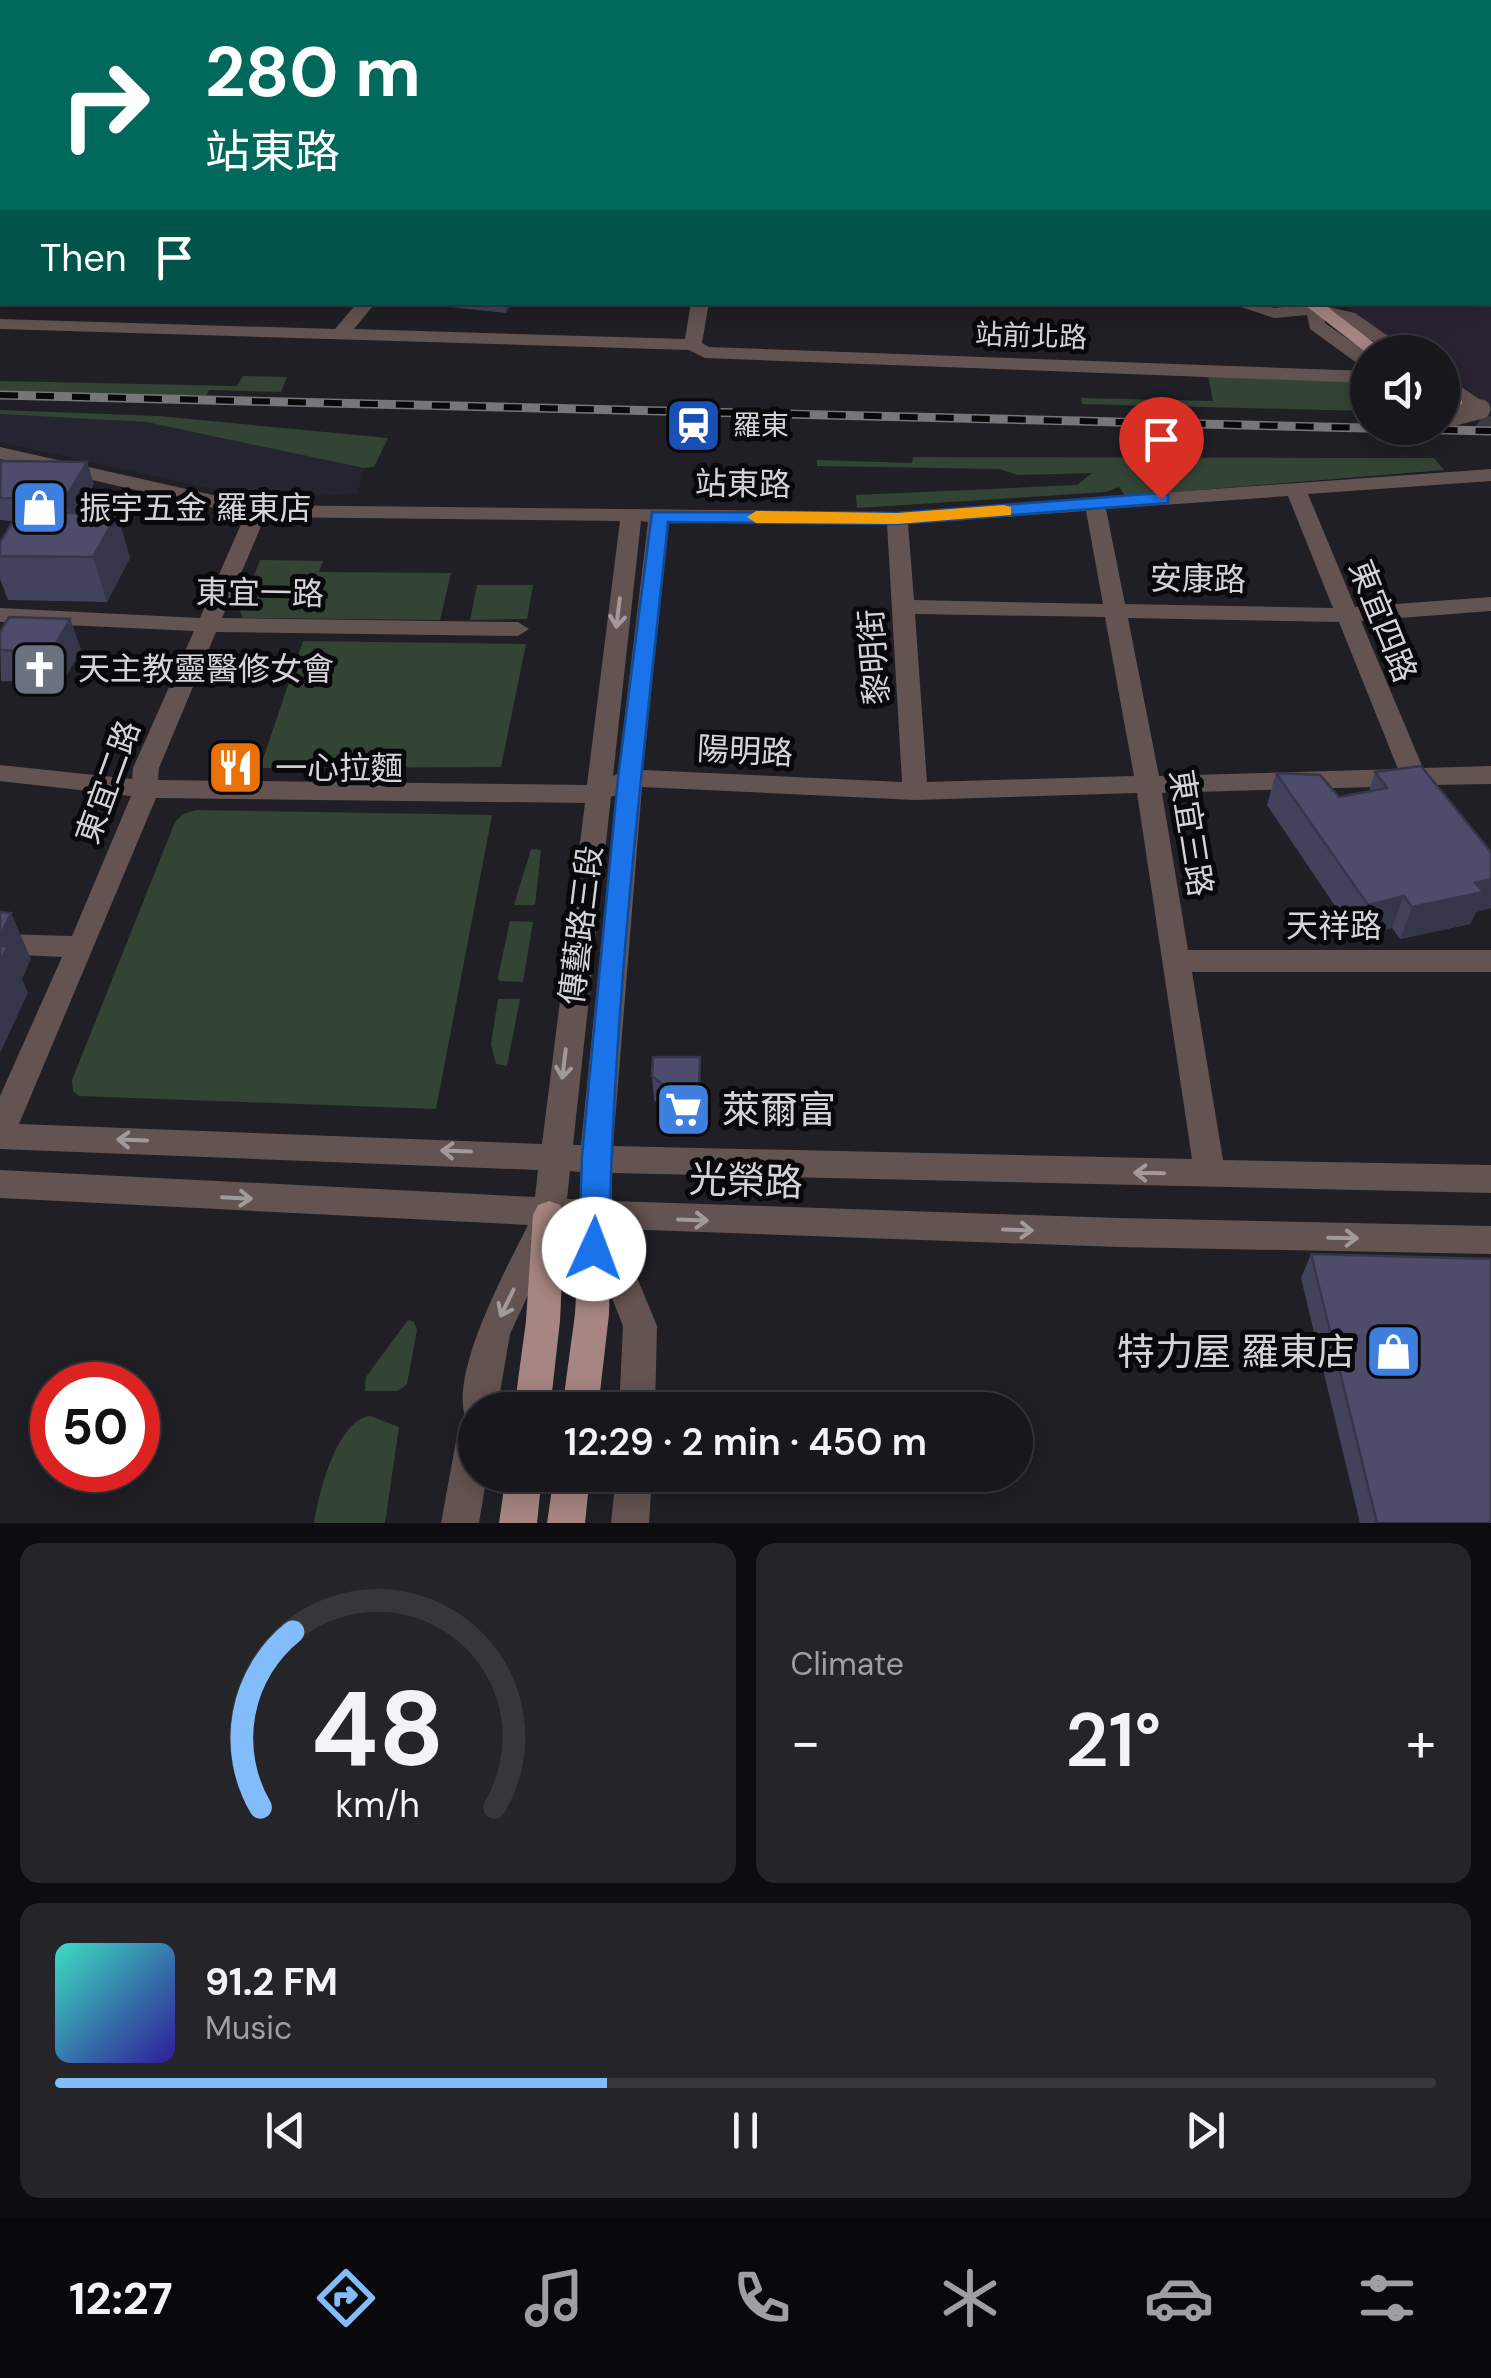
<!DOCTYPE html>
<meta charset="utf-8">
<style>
body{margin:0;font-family:"DM Sans","Noto Sans TC",sans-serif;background:#242429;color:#f1f3f6;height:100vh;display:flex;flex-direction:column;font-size:38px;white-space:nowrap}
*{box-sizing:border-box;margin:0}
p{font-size:32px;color:#9e9fa3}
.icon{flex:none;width:55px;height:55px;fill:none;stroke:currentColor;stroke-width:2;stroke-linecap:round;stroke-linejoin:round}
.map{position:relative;height:1523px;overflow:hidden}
.sheet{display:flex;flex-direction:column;gap:20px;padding:20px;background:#0d0d0f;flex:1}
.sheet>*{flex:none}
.guide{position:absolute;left:0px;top:0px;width:1492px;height:305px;box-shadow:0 5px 25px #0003,0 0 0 2px #36363b;background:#00695c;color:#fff;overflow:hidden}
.fabs{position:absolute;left:1350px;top:335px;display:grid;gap:20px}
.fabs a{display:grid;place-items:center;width:110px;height:110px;border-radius:50%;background:#17171c;box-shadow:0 5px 25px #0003,0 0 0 2px #36363b;font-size:50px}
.speed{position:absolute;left:30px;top:1362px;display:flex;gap:20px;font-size:50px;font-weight:700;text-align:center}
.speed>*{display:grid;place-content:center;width:130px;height:130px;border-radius:50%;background:#17171c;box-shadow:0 5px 25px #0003,0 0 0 2px #36363b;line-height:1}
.speed .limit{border:15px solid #d22;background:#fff;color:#111}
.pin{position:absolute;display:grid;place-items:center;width:85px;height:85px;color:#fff;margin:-102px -42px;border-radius:50% 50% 50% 0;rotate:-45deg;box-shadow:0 0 10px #0007}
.pin .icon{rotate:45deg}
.me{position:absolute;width:110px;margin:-55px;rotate:2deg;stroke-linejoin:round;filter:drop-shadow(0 0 8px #0008)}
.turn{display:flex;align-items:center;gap:35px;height:210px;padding:0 40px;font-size:45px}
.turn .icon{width:130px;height:130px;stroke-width:2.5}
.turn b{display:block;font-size:70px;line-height:85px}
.then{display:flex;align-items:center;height:95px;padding:0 40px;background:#0003;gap:20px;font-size:38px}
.big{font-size:75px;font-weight:600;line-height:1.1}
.sheet .card{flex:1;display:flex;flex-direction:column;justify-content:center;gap:15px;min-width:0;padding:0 35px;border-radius:20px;background:#242429}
.sheet .dial{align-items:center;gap:0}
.dial svg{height:260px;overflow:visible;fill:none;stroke:#36363b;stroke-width:7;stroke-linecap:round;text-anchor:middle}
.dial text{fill:#f1f3f6;stroke:none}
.song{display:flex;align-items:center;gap:30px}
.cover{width:120px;height:120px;border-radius:15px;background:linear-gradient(135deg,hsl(170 70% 55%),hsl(250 70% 35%))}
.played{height:10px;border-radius:5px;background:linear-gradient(90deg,#82bcfa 40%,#36363b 40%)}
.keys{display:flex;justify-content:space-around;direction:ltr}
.heat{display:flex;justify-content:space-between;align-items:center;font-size:55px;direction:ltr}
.sheet .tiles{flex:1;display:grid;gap:20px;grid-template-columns:1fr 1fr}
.card:last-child{grid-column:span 2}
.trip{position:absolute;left:458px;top:1392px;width:575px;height:100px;border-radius:50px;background:#17171c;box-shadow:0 5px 25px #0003,0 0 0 2px #36363b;font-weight:600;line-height:100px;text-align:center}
.menu{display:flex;height:160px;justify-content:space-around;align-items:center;background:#09090b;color:#9e9fa3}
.menu .icon{width:70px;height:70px}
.menu .selected{color:#82bcfa}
.menu b{font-size:45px;color:#f1f3f6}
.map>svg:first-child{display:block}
.commercial{fill:#2b2332}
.built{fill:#252531}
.green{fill:#344434}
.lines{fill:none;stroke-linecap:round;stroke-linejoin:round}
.major-tunnel{stroke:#3a3a40;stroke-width:19;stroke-dasharray:19 10;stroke-linecap:butt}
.minor{fill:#635351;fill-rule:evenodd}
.major{fill:#a68582;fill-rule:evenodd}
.rail-casing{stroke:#76767b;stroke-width:9}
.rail{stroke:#09090c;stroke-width:6;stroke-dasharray:18;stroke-linecap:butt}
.minor-bridge{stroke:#635351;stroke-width:19}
.wall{fill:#42425c}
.shaded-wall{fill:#36364b}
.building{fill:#4d4d6b;stroke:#36364b;stroke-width:2.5}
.oneway{stroke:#a19a9b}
.route{fill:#1a73e8;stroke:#114b97;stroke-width:2.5}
.slow{fill:#f59e0b}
.labels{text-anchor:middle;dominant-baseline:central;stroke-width:10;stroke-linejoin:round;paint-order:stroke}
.far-street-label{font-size:28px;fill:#d4d4d8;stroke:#09090c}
.far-poi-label{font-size:28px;fill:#d4d4d8;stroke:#09090c;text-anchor:start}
.street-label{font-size:32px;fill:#d4d4d8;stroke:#09090c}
.poi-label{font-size:32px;fill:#d4d4d8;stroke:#09090c;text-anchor:start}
.near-poi-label{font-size:38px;fill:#d4d4d8;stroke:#09090c;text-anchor:start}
.near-street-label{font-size:38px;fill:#d4d4d8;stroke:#09090c}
</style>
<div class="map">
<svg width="1491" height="1523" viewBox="0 0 1491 1523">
<rect width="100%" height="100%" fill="#1f1f25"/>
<!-- commercial -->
<path class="commercial" d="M1491,115V406H1490L1443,374L1442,352H1411L1340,303L1490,302Z"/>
<!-- built -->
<path class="built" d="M0,414L146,422L364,468L358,493L262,500L0,442Z"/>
<!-- green -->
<g class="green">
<path d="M1208,375L1367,380V411L1082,404L1081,398L1213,401Z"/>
<path d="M243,376L287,377L281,392L209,390L206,396L0,392V381L237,386Z"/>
<path d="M0,410L158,416L388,438L374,467L364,468L146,422L0,414Z"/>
<path d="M913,457L1434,458L1444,470L1125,496L1119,487L1106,492L857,508L856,495L1077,485L1092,473L1018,475L999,469L817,466V460L912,463Z"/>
<path d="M260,560L323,561L319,572L451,573L440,620L243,618L240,612Z"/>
<path d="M477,585H533L527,619L470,620Z"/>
<path d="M303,641L526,644L501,767L260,768Z"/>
<path d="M196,810L492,815L436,1109L79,1096L73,1091L72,1080L175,822L183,814Z"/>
<path d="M531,849L541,850L535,905H514Z"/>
<path d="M510,921L533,922L523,982L499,981L498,977Z"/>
<path d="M498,999H520L507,1066L496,1064L491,1044Z"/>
<path d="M408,1320L414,1322L417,1330L407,1384L398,1391H365L366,1377Z"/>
<path d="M370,1416L399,1427L385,1523H314C318,1494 337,1420 370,1416Z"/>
</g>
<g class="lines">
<!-- major-tunnel -->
<path class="major-tunnel" d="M1455,405L1491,428"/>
<!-- minor -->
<g class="minor">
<path d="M293,0H335L336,2H294Z"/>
<path d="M1135,0H1171L1172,2H1136Z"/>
<rect x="1280" y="0" width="12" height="2"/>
<path d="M0,5L2,6V14L0,13Z"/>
<rect x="1490" y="30" width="1" height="8"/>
<rect x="0" y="47" width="2" height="8"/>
<rect x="0" y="109" width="2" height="8"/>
<path d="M0,175L2,176V186L0,185Z"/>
<rect x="1490" y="218" width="1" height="10"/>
<path d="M358,302H376L354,329L685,339L691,302H709L702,343L709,347L1368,371V383L705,358L689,350L0,329V319L335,329Z"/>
<path d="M1226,302H1256L1274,308L1316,304L1355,313L1411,352C1378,354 1357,324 1325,316V323L1368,353V367L1361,366L1310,329L1307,315L1274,318Z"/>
<path d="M1442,374L1488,405V413H1474L1442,389Z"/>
<path d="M0,447L257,505L897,512L1491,469V481L1308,494L1355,607L1491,597V611L1361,621L1423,768L1491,766V784L1433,785L1430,793L1421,796L1406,786L1162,793L1188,950H1491V972H1192L1223,1160L1491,1165V1193L612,1173V1201L1118,1218L1491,1226V1254L1118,1247L617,1229L657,1326L655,1410H619L623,1326L584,1228L560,1226L510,1334L497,1410H475V1475H487L479,1523H441L457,1436L467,1422C446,1377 507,1268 528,1225L0,1198V1170L535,1197L538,1170L0,1149V1096L62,957L0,954V934L72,936L131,796L0,781V765L132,779L133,768L194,631L0,622V608L200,618L245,515L0,459ZM1288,496L1333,608L1125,604L1106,509ZM1086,511L1103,604L914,600L908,524ZM265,517L620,521L587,785L158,780L159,768L216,632L518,636L529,629L518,622L222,618ZM641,521L648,522L618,773L613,776ZM669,522L887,524L902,782L643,770ZM915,614L1105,617L1134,776L927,782ZM1128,618L1339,622L1398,769L1159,776ZM642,787L915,800L1137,793L1192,1159L613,1146ZM616,795L581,1145H573L611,797ZM156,798L585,803L542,1144L19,1124ZM570,1171L580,1172V1199H567Z"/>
<path d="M616,1475H652L649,1523H611Z"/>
</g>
<!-- major -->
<g class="major">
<rect x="1490" y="98" width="1" height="8"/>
<path d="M1301,302H1321L1386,352L1368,354Z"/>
<path d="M1442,390L1462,401V409L1455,411L1442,405Z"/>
<path d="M549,1201L560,1205L565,1215L560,1321L550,1410H514L526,1321L533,1215L538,1205Z"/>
<path d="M596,1203L607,1207L612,1217L609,1314L598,1410H562L575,1314L580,1217L585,1207Z"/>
<path d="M506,1475H542L537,1523H499Z"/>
<path d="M554,1475H590L585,1523H547Z"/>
</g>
<defs>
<path id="rail" d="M0,395L1491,431"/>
</defs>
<!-- rail casing -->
<use href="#rail" class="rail-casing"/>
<!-- rail -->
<use href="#rail" class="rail"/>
<!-- minor-bridge -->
<path class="minor-bridge" d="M1451,417L1481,409"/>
</g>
<!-- wall -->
<g class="wall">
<path d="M439,302H513L506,313L440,306Z"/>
<path d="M0,462L94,484L77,513L117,514L130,558L107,602L8,600L0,579V542L13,521L0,520Z"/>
<path d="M70,619L81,650L62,683L1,681L0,632Z"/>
<path d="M1375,772L1491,852V908L1476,912L1470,924L1400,939L1392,928L1356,937L1267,805L1276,773L1339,797L1369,791Z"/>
<path d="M652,1076L700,1081V1120H678L654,1100Z"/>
<path d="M1311,1254L1491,1523H1360L1301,1278Z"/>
</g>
<!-- shaded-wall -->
<g class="shaded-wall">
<path d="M505,302H513L506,313Z"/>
<path d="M87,462L94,484L72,522L65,499Z"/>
<path d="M117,514L130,558L107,602L93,557Z"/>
<path d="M70,619L81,650L62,683L51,652Z"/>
<path d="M1491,879V908L1476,912L1470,924L1400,939L1412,907L1475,883Z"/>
<path d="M1404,896L1392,928L1356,937L1368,905Z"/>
<path d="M11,913L31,959L22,979L28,993L0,1053V936Z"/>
</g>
<!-- building -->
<g class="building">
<path d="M828,0H889L888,2H826Z"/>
<path d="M1,461L87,462L65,499L0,498Z"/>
<path d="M19,512L117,514L93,557L0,556V542Z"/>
<path d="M9,617L70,619L51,652L0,650V632Z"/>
<path d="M1421,766L1491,852V879L1475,883L1484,892L1412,907L1404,896L1368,905L1276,773L1320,775L1339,797L1387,788L1375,772Z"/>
<path d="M0,912L11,913L0,936Z"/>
<path d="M0,946H8L0,962Z"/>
<path d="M653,1057H700L699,1096H677L652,1076Z"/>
<path d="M1311,1254L1491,1259V1523H1377Z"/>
</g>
<!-- one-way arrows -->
<defs><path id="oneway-shaft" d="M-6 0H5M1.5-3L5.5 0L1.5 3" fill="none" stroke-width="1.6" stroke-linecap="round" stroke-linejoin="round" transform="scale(2.5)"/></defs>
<g class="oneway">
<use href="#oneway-shaft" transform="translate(618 613) rotate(97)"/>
<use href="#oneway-shaft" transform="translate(564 1064) rotate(97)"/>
<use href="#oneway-shaft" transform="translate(132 1140) rotate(-178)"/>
<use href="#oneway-shaft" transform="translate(456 1151) rotate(-178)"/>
<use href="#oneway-shaft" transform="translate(1149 1173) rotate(-179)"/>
<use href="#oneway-shaft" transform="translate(237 1198) rotate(3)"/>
<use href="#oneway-shaft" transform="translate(693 1220) rotate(2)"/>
<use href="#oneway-shaft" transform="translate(1018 1230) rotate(2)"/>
<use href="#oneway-shaft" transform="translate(1343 1238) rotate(1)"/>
<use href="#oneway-shaft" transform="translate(507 1303) rotate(116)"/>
</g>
<!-- route -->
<path class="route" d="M1161,493L1168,495V503L897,524L668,522C643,763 613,1006 609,1249L605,1259L594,1262L584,1259L579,1249L582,1156L618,778L652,512L897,513Z"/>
<!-- slow -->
<path class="slow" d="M1004,505L1011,507V515L897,524L756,523L747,517L756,511L897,513Z"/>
<!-- icons -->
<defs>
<symbol id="station-square" viewBox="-11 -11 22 22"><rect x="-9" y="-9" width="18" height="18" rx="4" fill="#1a4fb4" stroke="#09090c"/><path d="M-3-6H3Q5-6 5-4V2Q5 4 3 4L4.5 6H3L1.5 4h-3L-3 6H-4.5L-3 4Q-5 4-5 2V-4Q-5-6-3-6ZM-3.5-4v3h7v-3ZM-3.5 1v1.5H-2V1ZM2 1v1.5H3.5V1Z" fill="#fff"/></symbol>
<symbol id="shop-square" viewBox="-11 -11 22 22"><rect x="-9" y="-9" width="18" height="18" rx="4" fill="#3f7fe0" stroke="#09090c"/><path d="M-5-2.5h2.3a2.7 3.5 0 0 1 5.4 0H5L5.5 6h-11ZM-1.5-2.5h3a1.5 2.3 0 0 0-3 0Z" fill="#fff"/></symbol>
<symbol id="church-square" viewBox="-11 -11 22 22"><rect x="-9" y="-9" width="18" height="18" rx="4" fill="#6b7280" stroke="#09090c"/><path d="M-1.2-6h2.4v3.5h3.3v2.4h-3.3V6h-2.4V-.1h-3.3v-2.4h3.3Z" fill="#fff"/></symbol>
<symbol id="restaurant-square" viewBox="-11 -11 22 22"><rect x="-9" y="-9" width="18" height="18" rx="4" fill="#e8710a" stroke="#09090c"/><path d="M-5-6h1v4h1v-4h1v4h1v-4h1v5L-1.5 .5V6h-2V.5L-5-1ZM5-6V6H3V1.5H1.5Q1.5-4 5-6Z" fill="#fff"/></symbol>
<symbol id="supermarket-square" viewBox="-11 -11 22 22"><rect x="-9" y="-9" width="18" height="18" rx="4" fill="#3f7fe0" stroke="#09090c"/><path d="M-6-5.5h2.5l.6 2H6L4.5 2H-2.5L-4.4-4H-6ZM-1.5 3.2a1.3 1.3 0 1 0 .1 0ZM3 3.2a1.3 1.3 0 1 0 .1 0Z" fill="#fff"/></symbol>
</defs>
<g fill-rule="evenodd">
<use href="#station-square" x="662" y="394" width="63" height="63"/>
<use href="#shop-square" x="8" y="476" width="63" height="63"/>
<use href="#church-square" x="8" y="638" width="63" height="63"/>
<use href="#restaurant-square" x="204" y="736" width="63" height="63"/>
<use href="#supermarket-square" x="652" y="1078" width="63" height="63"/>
<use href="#shop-square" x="1362" y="1320" width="63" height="63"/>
</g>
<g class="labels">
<!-- far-street labels -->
<g class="far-street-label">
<text transform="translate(1031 336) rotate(2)">站前北路</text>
</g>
<!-- far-poi labels -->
<g class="far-poi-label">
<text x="733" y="425">羅東</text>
</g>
<!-- street labels -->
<g class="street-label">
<text transform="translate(743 484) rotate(1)">站東路</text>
<text transform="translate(1198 579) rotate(1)">安康路</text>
<text transform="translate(260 593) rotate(1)">東宜一路</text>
<text transform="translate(1383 621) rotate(68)">東宜四路</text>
<text transform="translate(874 657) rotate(-94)">黎明街</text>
<text transform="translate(745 751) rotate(3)">陽明路</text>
<text transform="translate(108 782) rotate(-70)">東宜二路</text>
<text transform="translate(1191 833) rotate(81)">東宜三路</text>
<text transform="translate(581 925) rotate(-83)">傳藝路三段</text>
<text x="1334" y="926">天祥路</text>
</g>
<!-- poi labels -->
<g class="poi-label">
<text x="79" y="508">振宇五金 羅東店</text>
<text x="78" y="669">天主教靈醫修女會</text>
<text x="275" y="768">一心拉麵</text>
</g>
<!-- near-poi labels -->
<g class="near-poi-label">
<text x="722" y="1110">萊爾富</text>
<text x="1355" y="1352" text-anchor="end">特力屋 羅東店</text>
</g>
<!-- near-street labels -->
<g class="near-street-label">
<text transform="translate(746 1181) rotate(2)">光榮路</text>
</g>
</g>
</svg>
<div class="fabs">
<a><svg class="icon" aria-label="sound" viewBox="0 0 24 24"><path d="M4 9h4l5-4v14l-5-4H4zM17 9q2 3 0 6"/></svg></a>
</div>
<div class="speed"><div class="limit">50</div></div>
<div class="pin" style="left:1161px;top:499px;background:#d93025"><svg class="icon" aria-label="arrive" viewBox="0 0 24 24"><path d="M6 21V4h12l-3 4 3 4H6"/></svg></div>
<svg class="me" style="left:594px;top:1249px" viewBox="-20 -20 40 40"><circle r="19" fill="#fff"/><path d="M0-13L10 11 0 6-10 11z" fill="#1a73e8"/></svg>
<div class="trip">12:29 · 2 min · 450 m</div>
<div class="guide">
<div class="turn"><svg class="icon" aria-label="right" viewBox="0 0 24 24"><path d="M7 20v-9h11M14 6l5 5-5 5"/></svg><div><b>280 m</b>站東路</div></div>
<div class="then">Then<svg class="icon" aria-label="arrive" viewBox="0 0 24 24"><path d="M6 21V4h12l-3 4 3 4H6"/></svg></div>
</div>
</div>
<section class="sheet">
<div class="tiles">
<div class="card dial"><svg viewBox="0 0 100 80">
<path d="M14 69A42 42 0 1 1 86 69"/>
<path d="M14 69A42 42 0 0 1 24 15" stroke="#82bcfa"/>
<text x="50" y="56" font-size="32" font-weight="700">48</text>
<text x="50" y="72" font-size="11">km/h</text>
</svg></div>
<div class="card"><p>Climate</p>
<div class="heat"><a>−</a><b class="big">21°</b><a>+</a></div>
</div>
<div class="card">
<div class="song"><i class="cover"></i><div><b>91.2 FM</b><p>Music</p></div></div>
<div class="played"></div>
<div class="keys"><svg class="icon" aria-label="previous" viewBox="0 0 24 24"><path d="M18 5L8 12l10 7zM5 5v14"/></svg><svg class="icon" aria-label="pause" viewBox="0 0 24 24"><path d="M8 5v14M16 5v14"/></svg><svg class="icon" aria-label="next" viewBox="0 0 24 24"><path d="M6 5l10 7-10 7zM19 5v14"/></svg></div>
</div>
</div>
</section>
<nav class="menu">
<b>12:27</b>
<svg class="icon selected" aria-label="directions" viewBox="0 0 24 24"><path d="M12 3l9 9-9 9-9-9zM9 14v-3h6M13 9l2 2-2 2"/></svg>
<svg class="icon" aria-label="music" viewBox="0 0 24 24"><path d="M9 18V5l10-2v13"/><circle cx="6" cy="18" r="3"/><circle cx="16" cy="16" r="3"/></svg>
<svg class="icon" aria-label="phone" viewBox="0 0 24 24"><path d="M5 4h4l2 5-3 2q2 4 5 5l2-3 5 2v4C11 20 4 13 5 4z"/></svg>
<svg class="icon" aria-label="climate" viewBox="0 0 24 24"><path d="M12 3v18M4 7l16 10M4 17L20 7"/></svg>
<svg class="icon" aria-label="car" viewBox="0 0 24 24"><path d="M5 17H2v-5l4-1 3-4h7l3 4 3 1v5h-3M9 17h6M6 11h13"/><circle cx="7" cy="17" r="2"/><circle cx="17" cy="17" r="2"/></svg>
<svg class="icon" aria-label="filters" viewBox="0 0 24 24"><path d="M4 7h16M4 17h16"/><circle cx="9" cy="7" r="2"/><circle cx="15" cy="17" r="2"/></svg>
</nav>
